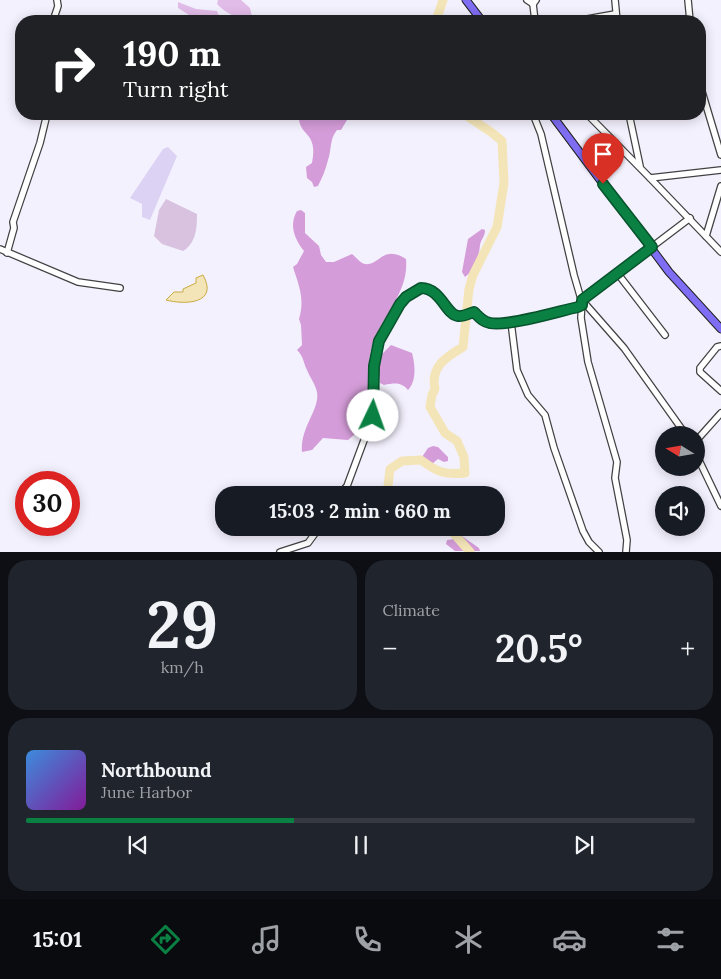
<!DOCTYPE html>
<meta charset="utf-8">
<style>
body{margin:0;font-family:Lora,serif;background:#20242c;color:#f1f3f6;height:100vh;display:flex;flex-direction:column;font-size:19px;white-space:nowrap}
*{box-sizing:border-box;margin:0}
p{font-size:16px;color:#9ea1a6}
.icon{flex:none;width:28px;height:28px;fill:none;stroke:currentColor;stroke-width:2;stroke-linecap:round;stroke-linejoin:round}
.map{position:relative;height:552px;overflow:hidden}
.drawer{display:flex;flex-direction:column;gap:8px;padding:8px;background:#0d0f14;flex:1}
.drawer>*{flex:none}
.top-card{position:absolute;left:15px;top:15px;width:691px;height:105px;border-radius:20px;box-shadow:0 2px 12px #0003;background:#202124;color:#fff;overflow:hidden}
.needle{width:32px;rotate:281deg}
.buttons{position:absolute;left:655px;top:426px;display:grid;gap:10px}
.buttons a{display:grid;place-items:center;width:50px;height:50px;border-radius:50%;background:#171b24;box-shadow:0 2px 12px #0003;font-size:25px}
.speed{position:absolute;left:15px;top:471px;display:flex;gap:10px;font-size:25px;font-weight:700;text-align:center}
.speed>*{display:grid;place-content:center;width:65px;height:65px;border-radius:50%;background:#171b24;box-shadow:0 2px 12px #0003;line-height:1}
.speed .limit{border:8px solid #d22;background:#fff;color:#111}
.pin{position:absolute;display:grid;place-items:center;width:42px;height:42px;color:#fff;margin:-51px -21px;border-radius:50% 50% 50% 0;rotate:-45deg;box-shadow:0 0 5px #0007}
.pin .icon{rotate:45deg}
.me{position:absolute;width:55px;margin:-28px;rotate:3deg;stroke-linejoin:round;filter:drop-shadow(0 0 4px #0008)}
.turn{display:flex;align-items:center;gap:18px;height:105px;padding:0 25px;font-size:22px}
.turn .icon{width:65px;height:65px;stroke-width:2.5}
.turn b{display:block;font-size:35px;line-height:42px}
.big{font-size:38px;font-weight:700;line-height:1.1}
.drawer .tile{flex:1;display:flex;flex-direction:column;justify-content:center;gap:8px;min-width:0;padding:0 18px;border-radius:20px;background:#20242c}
.drawer .dial{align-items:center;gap:0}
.dial b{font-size:65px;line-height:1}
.song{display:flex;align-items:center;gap:15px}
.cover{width:60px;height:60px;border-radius:8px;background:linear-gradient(135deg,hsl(210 70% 55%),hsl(290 70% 35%))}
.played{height:5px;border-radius:2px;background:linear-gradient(90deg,#0b8043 40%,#363941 40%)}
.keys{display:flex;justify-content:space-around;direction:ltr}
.heat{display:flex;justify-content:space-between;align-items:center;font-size:28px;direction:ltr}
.drawer .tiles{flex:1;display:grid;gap:8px;grid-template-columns:1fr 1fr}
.tile:last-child{grid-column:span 2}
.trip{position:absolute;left:215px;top:486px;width:290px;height:50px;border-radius:20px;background:#171b24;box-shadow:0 2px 12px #0003;font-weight:700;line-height:50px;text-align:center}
.tab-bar{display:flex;height:80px;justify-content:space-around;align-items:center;background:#090b0e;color:#9ea1a6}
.tab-bar .icon{width:35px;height:35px}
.tab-bar .on{color:#0b8043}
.tab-bar b{font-size:22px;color:#f1f3f6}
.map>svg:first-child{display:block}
.farmland{fill:#dcd2f4}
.green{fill:#e2bce8}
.forest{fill:#d49cd8}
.cemetery{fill:#d8c2e0}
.water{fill:#f4e5b8;stroke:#c8ab42}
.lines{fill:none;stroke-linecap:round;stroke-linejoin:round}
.river{stroke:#f4e5b8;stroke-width:9}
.minor-casing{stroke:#424242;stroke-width:8}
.major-casing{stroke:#202020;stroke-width:9}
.minor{stroke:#fff;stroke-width:5.5}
.major{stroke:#7f6df3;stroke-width:7}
.route-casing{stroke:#07532c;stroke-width:12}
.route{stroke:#0b8043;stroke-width:9}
</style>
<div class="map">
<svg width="721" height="552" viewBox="0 0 721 552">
<rect width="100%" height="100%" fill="#f4f1fe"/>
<!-- farmland -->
<path class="farmland" d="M168,147L177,156L150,220L142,217V204L130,198L163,149Z"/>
<!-- green -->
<g class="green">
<path d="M218,0H241L250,8L253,21C241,21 225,13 217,4Z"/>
<path d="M178,2L196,9L217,11L219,16C214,17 193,17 189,15C185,13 182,10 178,8Z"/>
</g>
<!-- forest -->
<g class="forest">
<path d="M299,114H356L353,118L347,120L341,130H337C329,140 332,149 328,160C326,169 322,178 318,186L314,187L312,182L307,178L306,167L312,163C319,130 297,137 299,114Z"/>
<path d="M301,210L305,213V233L319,246L321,255L326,262H334L352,254C356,257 360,263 365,264C380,266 382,244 406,259C409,291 385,312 374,340C365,363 370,386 368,409L356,425L354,435L348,440L323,438L312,450L302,452C300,427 320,410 317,392C315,383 310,378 307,370C303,362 304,357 297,350L302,345L301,325L299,319C305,299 299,286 293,267L297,264L304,251C294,238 289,225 297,211Z"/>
<path d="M482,229L485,230C485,237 481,239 480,245C479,257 475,270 465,277L462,272L468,239Z"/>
<path d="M391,345L412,353C415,364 417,381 408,390C401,382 395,383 384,385L380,383L378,358Z"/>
<path d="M433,446L438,447L448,457V461L444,462L438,459L432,464L422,457L428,448Z"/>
<path d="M459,534L479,548L480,551H455L446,544L447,540L455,539Z"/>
</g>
<!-- cemetery -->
<path class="cemetery" d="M166,199L197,214C197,228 196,243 183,251L162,244L154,236L159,210Z"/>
<!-- water -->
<path class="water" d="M203,275C219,304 185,305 166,300L174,292H183V289L196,283V278Z"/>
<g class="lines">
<!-- river -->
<g class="river">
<path d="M436,21L443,0"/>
<path d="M392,495L388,486L390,469L402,461L421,460C437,472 444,475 465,473L464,457L457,441L445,433L430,407L432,395L435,389C430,367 446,357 463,347L469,289L473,275L497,227L504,183L502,141L491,132L464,114"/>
<path d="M449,528L470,552"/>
</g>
<defs>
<g id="minor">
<path d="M527,0L533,4"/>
<path d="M615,0L617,21"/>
<path d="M688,0L690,21"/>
<path d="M53,21L58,6L57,0"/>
<path d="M535,21L533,4L536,0"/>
<path d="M576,21L615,14"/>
<path d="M700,85L721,155"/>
<path d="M533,114L541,134L574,275L581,299L624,348L686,435"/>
<path d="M587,114L650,178L721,170"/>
<path d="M629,114L640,166"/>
<path d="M650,178L721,252"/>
<path d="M706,236L721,186"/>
<path d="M0,249L78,282L120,288"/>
<path d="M7,253L14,228L13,222L40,143L47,114"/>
<path d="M618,274L665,335"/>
<path d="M511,322L517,370L528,395L545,415L554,448L583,531L589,542L599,552"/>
<path d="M721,346L717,347L700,368V372L721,391"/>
<path d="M696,441L721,413"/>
<path d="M696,454L721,506"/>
<path d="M339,495L347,486L373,416L375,356L379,341L400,304L406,297L421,288H426L440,298L452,314L458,316L474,312C479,317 483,322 490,324C502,326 570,311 582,305"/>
<path d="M280,552L308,543L319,528"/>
<path d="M626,552L627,540L615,478L617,462L588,362L581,318L582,300L690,218"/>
</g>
<g id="major">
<path d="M466,0L482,21"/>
<path d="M551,114L669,272L721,329"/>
</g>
</defs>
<!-- minor casing -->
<use href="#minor" class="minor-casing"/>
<!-- major casing -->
<use href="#major" class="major-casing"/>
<!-- minor -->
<use href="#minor" class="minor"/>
<!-- major -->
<use href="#major" class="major"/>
</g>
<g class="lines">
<defs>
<path id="route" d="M373,416L374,366L379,341L400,304L406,297L421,288C441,288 446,315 458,316C463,317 470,313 474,312C479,317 483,322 490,323C507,327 559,311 578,307L582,305V300L652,247L603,184"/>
</defs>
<!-- route casing -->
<use href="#route" class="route-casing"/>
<!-- route -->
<use href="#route" class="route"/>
</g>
</svg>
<div class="buttons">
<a><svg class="needle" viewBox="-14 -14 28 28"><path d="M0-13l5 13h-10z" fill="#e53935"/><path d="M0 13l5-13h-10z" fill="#9ea1a6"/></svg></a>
<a><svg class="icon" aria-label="sound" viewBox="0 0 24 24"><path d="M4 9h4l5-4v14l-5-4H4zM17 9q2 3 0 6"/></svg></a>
</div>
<div class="speed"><div class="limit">30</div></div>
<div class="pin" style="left:603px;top:184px;background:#d93025"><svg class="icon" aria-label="arrive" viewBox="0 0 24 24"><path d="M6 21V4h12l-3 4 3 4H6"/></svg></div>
<svg class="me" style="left:373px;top:416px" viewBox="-20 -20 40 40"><circle r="19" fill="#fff"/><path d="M0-13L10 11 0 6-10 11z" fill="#0b8043"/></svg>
<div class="trip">15:03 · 2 min · 660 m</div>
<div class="top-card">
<div class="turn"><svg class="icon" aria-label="right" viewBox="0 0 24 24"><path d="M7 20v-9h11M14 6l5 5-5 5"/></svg><div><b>190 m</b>Turn right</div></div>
</div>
</div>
<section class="drawer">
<div class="tiles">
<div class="tile dial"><b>29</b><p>km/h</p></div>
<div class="tile"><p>Climate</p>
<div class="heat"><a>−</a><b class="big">20.5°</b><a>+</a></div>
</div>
<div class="tile">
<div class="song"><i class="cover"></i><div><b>Northbound</b><p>June Harbor</p></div></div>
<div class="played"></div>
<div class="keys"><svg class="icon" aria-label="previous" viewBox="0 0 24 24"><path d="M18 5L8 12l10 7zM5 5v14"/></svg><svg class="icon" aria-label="pause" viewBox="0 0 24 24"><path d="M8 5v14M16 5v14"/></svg><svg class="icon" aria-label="next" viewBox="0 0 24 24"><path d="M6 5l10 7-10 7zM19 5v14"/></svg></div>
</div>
</div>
</section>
<nav class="tab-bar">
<b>15:01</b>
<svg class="icon on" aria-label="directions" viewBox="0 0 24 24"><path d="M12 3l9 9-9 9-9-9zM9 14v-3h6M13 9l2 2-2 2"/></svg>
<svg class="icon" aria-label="music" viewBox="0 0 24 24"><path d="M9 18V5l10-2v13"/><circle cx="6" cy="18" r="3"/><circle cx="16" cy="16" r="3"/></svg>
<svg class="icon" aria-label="phone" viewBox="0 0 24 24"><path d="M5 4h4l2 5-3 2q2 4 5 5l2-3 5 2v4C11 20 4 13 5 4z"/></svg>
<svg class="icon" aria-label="climate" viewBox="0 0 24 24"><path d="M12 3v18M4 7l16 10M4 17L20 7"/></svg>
<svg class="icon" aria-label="car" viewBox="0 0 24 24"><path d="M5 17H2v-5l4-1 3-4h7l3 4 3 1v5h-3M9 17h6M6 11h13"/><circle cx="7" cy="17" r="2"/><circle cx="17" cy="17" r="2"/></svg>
<svg class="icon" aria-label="filters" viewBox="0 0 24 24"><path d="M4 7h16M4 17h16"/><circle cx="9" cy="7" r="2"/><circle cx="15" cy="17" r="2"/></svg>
</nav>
